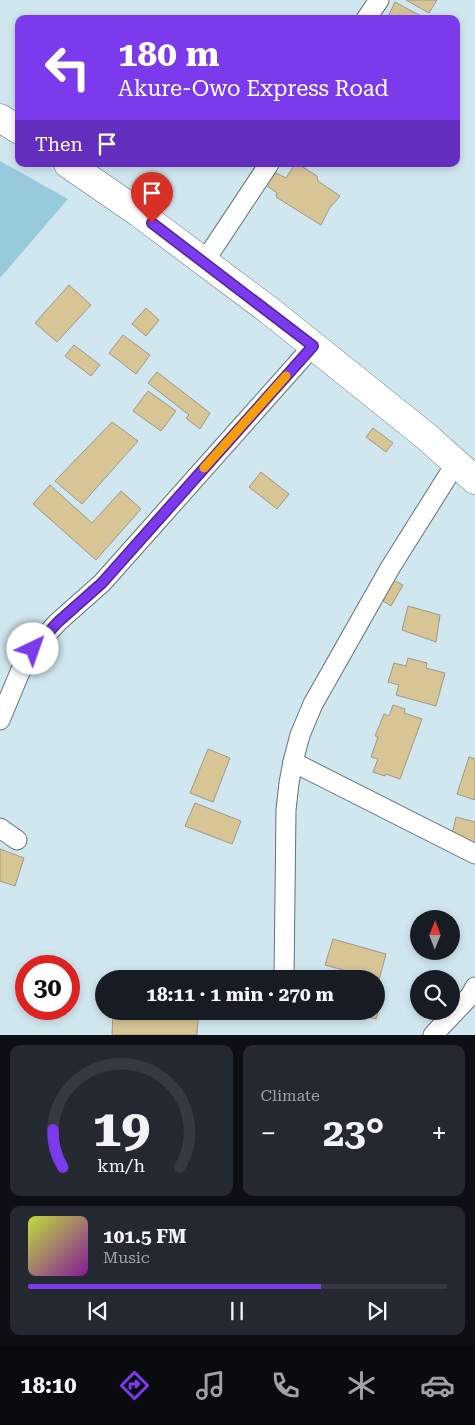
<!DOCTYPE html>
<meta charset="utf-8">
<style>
body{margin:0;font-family:"Roboto Serif",serif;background:#242831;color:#f1f3f6;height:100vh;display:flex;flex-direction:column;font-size:19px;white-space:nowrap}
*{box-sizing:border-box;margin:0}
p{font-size:16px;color:#9ea1a6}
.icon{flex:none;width:28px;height:28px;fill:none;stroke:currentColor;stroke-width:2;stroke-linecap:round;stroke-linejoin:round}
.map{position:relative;height:1035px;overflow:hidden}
.drawer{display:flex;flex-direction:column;gap:10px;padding:10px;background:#0d0f14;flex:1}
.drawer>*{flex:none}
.top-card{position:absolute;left:15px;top:15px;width:445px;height:152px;border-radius:10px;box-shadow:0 2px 8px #0003;background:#7c3aed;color:#fff;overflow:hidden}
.needle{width:32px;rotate:1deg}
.controls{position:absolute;left:410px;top:910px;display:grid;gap:10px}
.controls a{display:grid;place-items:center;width:50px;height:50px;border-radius:50%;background:#171b24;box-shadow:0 2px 8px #0003;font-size:25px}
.speed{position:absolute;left:15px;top:955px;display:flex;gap:10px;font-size:25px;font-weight:700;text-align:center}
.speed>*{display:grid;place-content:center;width:65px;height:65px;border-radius:50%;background:#171b24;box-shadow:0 2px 8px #0003;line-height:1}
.speed .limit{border:8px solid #d22;background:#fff;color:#111}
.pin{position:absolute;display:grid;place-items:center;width:42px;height:42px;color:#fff;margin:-51px -21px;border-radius:50% 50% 50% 0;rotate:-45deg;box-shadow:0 0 5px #0007}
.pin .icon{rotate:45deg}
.me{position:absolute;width:55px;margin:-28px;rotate:42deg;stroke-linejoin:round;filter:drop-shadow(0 0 4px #0008)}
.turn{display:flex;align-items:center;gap:18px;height:105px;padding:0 20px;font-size:22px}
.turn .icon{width:65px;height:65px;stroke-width:2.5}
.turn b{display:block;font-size:35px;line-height:42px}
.then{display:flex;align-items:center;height:48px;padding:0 20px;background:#0003;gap:10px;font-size:19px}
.big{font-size:38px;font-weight:700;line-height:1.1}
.drawer .tile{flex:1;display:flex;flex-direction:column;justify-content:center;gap:8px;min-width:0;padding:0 18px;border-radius:10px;background:#242831}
.drawer .dial{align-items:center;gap:0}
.dial svg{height:130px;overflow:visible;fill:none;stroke:#363941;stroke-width:7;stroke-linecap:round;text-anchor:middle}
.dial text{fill:#f1f3f6;stroke:none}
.song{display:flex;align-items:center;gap:15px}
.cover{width:60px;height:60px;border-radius:8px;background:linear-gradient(135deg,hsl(70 70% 55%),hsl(290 70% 35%))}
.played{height:5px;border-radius:2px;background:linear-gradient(90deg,#7c3aed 70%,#363941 70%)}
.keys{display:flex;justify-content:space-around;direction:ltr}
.heat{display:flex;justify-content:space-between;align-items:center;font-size:28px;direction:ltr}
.drawer .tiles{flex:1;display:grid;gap:10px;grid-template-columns:1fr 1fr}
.tile:last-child{grid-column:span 2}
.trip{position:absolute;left:95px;top:970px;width:290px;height:50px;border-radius:25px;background:#171b24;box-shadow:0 2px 8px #0003;font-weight:700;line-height:50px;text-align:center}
.dock{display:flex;height:80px;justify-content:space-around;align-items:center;background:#090b0e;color:#9ea1a6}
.dock .icon{width:35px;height:35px}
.dock .selected{color:#7c3aed}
.dock b{font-size:22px;color:#f1f3f6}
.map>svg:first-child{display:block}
.green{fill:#97cbdc}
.building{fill:#d7c596;stroke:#9f9887}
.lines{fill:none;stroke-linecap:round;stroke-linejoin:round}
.street-casing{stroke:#5f737a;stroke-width:21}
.highway-casing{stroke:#5f737a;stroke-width:29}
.street{stroke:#fff;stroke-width:19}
.highway{stroke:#fff;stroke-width:28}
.route-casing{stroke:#51269a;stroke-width:12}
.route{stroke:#7c3aed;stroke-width:9}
.slow{stroke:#f59e0b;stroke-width:9}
</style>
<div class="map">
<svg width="475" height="1035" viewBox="0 0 475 1035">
<rect width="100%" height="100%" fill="#d1e7ef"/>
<!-- green -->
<path class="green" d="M0,161L68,199L0,278Z"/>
<!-- building -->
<g class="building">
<path d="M406,0H437L429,13Z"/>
<path d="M395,2L421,16L419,19H387Z"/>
<path d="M295,164H298L317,176L318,181L340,196L329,209L321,225L276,197L277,193L266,185L276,173L286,178Z"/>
<path d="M69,285L91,305L57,342L35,323Z"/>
<path d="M146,308L159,320L146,336L132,324Z"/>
<path d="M123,335L150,355L136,374L109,353Z"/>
<path d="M74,345L100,365L91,376L65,356Z"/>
<path d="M157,372L210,413L200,429L186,418L189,415L148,383Z"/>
<path d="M148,391L176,411L161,431L133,411Z"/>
<path d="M112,422L138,441L82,504L55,481Z"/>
<path d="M373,428L393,443L386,452L366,437Z"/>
<path d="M261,472L289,494L277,509L249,487Z"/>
<path d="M50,485L92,523L121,491L141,509L96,560L33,504Z"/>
<path d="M391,579L403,585L391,606L380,599Z"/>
<path d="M408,606L440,615L436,642L402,630Z"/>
<path d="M408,658L427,663L426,668L445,673L436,706L396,695L399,685L388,682L394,663L406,666Z"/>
<path d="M393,705L405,709L404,713L422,719L400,779L386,774L385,776L373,772L378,759L371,757L378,737L375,736L384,714L389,716Z"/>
<path d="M208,749L230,758L213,802L190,793Z"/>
<path d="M469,757L475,759V800L457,794Z"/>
<path d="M195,803L241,821L232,844L185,826Z"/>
<path d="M456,817L475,822V845L451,839Z"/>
<path d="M0,849L24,858L15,886L0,881Z"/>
<path d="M333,939L386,954L379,980L325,965Z"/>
<path d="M323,975L338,979H322Z"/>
<path d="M376,989L384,991L376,1019L345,1011H376Z"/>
<path d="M113,1011L192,1012V1015H195V1019L198,1020L197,1035H112Z"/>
</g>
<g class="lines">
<defs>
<g id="street">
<path d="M366,19L379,0"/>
<path d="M204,262L269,164"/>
<path d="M0,720L20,672L33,649L58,622L102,583L313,346"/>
<path d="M293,762L475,854"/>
<path d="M0,828L17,840"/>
<path d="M284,979L286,810L289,783L293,762L300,735L313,704L390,568L456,463"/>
<path d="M433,1035L470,996L475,987"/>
</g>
<g id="highway">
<path d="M0,118L19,130"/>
<path d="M68,164L139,213L270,311L427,437L475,480"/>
</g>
</defs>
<!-- street casing -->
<use href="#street" class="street-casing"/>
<!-- highway casing -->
<use href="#highway" class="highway-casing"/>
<!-- street -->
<use href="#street" class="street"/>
<!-- highway -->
<use href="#highway" class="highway"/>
</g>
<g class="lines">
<defs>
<path id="route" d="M33,649L58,622L102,583L313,346L152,223"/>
</defs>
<!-- route casing -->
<use href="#route" class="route-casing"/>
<!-- route -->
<use href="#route" class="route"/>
<!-- slow -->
<path class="slow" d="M204,468L286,376"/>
</g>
</svg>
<div class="controls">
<a><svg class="needle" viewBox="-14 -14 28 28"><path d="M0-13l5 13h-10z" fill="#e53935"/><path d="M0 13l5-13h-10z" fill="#9ea1a6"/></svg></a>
<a><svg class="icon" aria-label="search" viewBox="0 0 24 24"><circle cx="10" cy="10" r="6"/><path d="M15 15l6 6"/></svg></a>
</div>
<div class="speed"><div class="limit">30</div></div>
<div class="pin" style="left:152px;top:223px;background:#d93025"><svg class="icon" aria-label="arrive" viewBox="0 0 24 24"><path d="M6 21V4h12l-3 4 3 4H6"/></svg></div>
<svg class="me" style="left:33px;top:649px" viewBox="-20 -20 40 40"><circle r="19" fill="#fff"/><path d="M0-13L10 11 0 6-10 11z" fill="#7c3aed"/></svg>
<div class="trip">18:11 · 1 min · 270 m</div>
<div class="top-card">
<div class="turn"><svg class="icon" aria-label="left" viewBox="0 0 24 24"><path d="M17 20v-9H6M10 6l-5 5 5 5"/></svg><div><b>180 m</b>Akure-Owo Express Road</div></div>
<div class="then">Then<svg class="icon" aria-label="arrive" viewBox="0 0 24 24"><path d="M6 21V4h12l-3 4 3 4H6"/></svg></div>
</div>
</div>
<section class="drawer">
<div class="tiles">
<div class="tile dial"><svg viewBox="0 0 100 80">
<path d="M14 69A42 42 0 1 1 86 69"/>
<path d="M14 69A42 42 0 0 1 8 46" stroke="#7c3aed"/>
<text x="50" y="56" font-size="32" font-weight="700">19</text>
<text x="50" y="72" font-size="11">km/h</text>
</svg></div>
<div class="tile"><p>Climate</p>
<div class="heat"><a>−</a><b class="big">23°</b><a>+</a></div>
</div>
<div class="tile">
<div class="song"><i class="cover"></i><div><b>101.5 FM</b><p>Music</p></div></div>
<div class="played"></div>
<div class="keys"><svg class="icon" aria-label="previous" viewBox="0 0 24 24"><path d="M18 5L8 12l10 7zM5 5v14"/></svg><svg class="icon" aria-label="pause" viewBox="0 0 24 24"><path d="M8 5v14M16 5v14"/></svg><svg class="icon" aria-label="next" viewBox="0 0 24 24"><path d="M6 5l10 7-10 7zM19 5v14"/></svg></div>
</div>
</div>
</section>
<nav class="dock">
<b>18:10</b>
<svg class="icon selected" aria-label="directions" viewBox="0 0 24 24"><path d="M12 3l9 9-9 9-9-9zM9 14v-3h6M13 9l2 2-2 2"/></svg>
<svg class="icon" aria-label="music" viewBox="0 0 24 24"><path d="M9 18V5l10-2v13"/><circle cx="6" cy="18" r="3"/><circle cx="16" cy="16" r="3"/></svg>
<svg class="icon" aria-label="phone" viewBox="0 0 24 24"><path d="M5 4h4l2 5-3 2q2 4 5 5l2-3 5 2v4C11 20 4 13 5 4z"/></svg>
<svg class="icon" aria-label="climate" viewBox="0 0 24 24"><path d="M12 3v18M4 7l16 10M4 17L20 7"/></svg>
<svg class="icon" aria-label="car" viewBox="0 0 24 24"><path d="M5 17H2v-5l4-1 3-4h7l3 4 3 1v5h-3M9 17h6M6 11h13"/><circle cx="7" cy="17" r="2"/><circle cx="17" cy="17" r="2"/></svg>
</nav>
